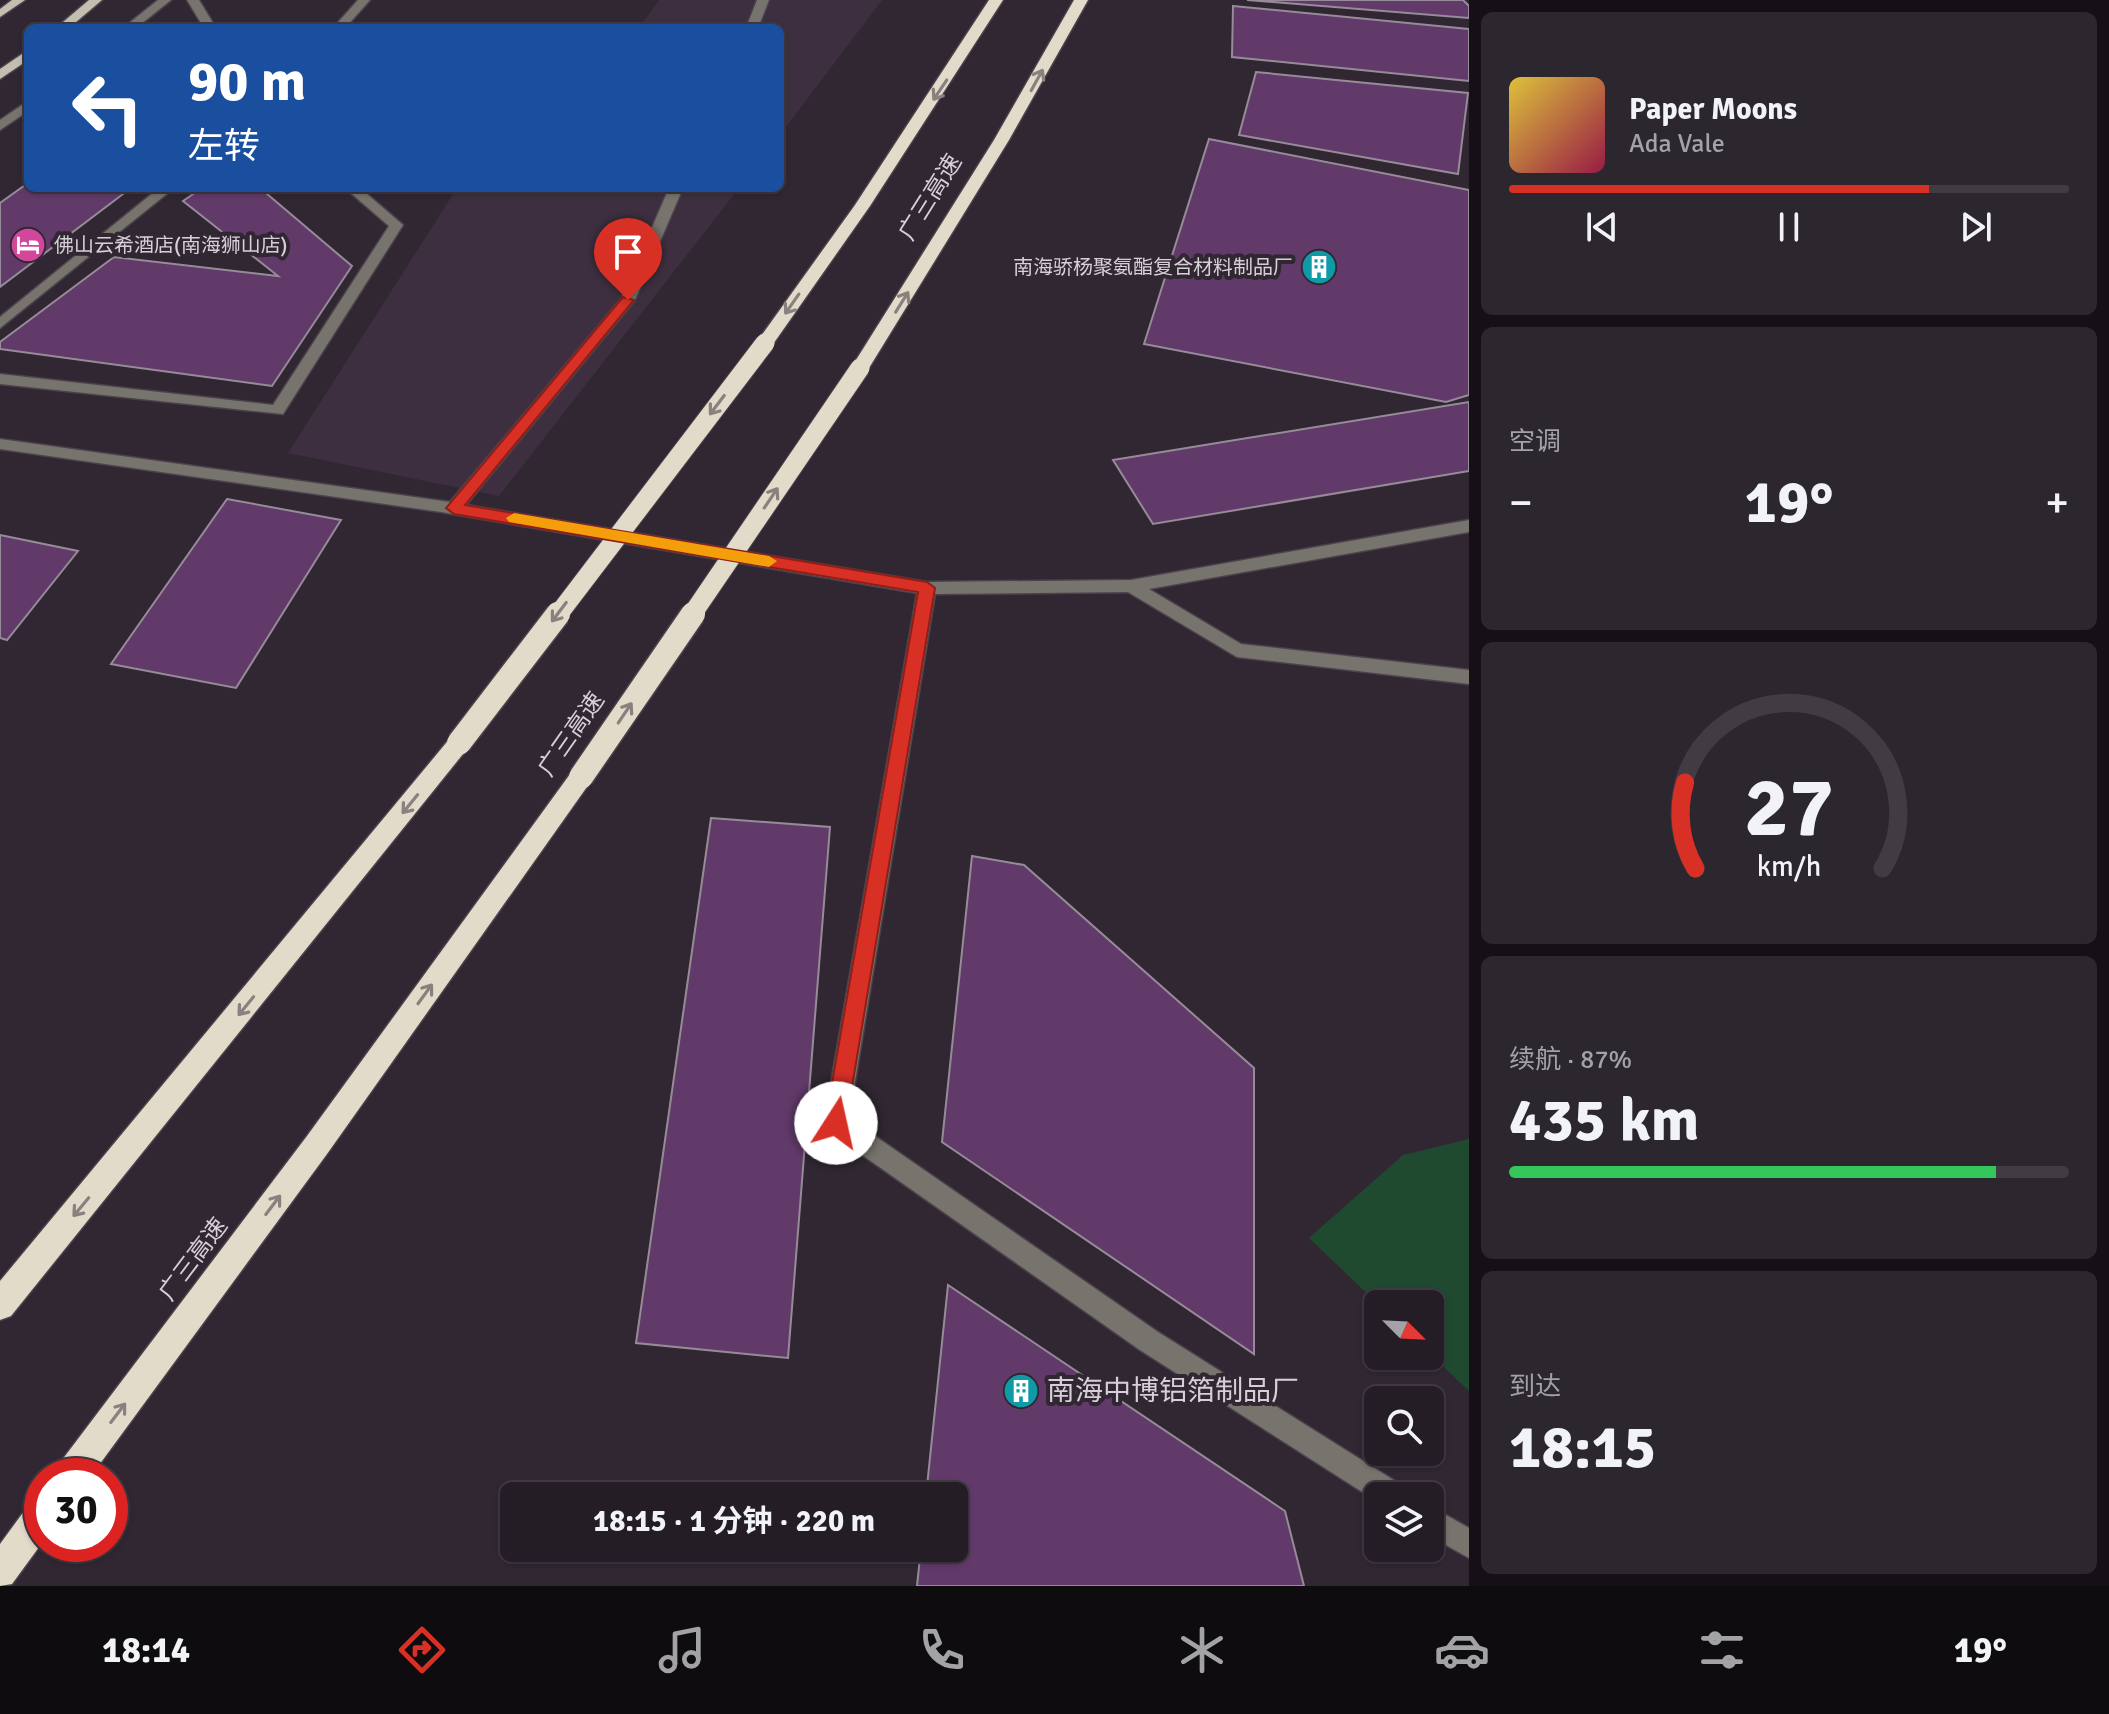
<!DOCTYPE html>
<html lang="zh">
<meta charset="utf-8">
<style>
body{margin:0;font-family:Signika,"Noto Sans SC",sans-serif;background:#2c262e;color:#f1f3f6;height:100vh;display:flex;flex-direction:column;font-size:30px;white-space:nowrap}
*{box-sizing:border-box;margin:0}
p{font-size:26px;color:#a3a2a7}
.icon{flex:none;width:44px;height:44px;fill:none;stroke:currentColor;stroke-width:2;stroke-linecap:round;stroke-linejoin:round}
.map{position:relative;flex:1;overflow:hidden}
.drawer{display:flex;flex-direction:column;gap:12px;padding:12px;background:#141015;width:640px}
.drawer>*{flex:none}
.top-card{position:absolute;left:24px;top:24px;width:760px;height:168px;border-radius:12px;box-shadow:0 2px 6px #0004,0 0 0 2px #413b43;background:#1a4fa0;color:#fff;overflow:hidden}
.needle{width:52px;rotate:114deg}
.controls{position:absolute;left:1364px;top:1290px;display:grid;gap:16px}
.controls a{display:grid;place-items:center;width:80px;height:80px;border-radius:12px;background:#241d26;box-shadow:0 2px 6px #0004,0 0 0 2px #413b43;font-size:40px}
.speed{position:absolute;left:24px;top:1458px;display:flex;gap:16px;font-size:40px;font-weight:700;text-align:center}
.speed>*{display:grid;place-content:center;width:104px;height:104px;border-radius:50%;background:#241d26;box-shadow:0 2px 6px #0004,0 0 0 2px #413b43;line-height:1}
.speed .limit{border:12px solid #d22;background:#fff;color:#111}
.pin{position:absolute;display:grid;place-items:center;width:68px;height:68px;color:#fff;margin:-82px -34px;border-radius:50% 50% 50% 0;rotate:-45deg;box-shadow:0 0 8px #0007}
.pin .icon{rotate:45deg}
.me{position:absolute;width:88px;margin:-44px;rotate:10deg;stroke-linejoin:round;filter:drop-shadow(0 0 6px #0008)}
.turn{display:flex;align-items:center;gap:28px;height:168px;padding:0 32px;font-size:36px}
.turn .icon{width:104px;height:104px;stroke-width:2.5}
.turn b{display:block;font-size:56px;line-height:68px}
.big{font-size:60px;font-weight:700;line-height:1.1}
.drawer .widget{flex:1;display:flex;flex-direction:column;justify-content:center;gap:12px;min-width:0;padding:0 28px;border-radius:12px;background:#2c262e}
.drawer .dial{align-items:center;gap:0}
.dial svg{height:208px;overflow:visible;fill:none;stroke:#413b43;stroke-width:7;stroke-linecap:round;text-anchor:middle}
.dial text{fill:#f1f3f6;stroke:none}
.song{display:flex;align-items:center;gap:24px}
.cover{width:96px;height:96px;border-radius:12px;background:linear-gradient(135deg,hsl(50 70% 55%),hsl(340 70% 35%))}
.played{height:8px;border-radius:4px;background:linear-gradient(90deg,#d93025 75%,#413b43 75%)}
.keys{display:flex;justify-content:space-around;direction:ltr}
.heat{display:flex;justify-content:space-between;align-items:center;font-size:44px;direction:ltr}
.charge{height:12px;border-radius:6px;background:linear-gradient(90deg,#34c759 87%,#413b43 0)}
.trip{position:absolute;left:500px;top:1482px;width:468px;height:80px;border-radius:12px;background:#241d26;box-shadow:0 2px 6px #0004,0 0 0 2px #413b43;font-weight:700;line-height:80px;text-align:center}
.menu{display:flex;height:128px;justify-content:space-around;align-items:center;background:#0e0c0f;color:#a3a2a7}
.menu .icon{width:56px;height:56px}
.menu .selected{color:#d93025}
.menu b{font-size:36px;color:#f1f3f6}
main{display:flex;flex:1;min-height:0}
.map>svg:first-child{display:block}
.built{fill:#3d2f3f}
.green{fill:#1f4a2f}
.building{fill:#623a6a;stroke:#968b98;stroke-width:2}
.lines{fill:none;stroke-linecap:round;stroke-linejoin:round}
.minor-casing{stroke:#4b424c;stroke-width:3}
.major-casing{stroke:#4b424c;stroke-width:3}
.highway-casing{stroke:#4b424c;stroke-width:3}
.minor{fill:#77746d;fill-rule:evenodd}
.major{fill:#c4beb0;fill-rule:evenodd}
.highway{fill:#e2dbca;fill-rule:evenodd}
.highway-bridge-far1-casing{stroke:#4b424c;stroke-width:21;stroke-linecap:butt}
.highway-bridge-casing{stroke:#4b424c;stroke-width:27;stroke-linecap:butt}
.highway-bridge-far1{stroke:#e2dbca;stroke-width:19}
.highway-bridge{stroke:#e2dbca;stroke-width:24}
.oneway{stroke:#89817e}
.route{fill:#d93025;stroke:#8d1f18;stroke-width:2}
.slow{fill:#f59e0b}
.labels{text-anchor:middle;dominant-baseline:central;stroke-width:8;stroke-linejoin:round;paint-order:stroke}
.far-poi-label{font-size:20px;fill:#d6cfd7;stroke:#302732;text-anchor:start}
.street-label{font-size:24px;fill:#d6cfd7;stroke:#302732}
.near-poi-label{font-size:28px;fill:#d6cfd7;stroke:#302732;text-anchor:start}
</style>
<main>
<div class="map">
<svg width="1469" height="1586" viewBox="0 0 1469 1586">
<rect width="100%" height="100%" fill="#302732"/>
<!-- built -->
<g class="built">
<path d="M659,0H882L780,135V28H639Z"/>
<path d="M457,188H739L499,496L288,453Z"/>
</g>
<!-- green -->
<path class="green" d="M1469,1139V1391L1430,1354V1304H1378L1309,1238L1403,1155Z"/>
<!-- building -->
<g class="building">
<path d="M1247,0H1463L1469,6V18Z"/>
<path d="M1233,6L1469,29V81L1232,57Z"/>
<path d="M1256,72L1468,93L1458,174L1239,135Z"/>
<path d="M1209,139L1469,190V395L1446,402L1144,344Z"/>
<path d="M28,183V188H131L0,287V203Z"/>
<path d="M202,188H260L352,266L272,386L0,349V342L114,257L278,276L183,201Z"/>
<path d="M1469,402V471L1153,524L1113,460Z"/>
<path d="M227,499L341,520L236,688L111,664Z"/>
<path d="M0,535L78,551L7,640L0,638Z"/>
<path d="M711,818L830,827L788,1358L636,1343Z"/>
<path d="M972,856L1024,865L1254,1068V1354L942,1142Z"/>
<path d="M948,1285L1285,1511L1304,1586H917L921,1548H954V1496H926Z"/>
</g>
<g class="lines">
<defs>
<g id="minor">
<path d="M158,0H171L136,28H123Z"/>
<path d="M187,0H199L216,28H204Z"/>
<path d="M358,0H370L345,28H333Z"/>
<path d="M757,0H769L758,28H746Z"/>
<path d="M28,101V111L0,130V120Z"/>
<path d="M159,188H174L0,328V317Z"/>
<path d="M345,188H360L403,225L283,414L0,384V374L273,405L389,226Z"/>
<path d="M669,188H683L635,300L466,505L927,582L1131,580L1469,520V532L1149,589L1241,644L1469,670V684L1237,657L1128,592L935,594L849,1118L1158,1332L1403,1486L1407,1496H1378V1502L1140,1350L828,1131L824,1123L917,593L441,512L0,449V439L450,502L621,299Z"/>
<path d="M1430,1506L1469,1528V1558L1430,1536Z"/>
</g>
<g id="major">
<path d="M12,0H25L0,17V9Z"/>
<path d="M89,0H102L69,28H56Z"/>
<path d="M28,50V60L0,79V69Z"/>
</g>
<g id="highway">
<path d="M989,0H1003L870,206L771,347H759L756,343L855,205Z"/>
<path d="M1074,0H1088L1009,140L869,368L860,374L853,372L851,368L994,140Z"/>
<path d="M459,734L467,737L471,743L467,749L11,1316L0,1320V1281L451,737Z"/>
<path d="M581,768L589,770L593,777L589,784L327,1154L91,1476H55L59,1464L307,1136L573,770Z"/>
<path d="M42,1498V1543L12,1584L0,1586V1544L30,1503Z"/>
</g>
</defs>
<!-- minor casing -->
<use href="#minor" class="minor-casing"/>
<!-- major casing -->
<use href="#major" class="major-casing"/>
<!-- highway casing -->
<use href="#highway" class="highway-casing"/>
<!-- minor -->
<use href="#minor" class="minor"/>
<!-- major -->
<use href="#major" class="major"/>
<!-- highway -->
<use href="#highway" class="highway"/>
<defs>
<g id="highway-bridge-far1">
<path d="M557,616L765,343"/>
<path d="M691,616L860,368"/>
</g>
<g id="highway-bridge">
<path d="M459,743L558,614"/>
<path d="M581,777L693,614"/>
</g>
</defs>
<!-- highway-bridge-far1 casing -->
<use href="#highway-bridge-far1" class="highway-bridge-far1-casing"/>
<!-- highway-bridge casing -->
<use href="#highway-bridge" class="highway-bridge-casing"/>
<!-- highway-bridge-far1 -->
<use href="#highway-bridge-far1" class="highway-bridge-far1"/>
<!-- highway-bridge -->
<use href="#highway-bridge" class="highway-bridge"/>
</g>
<!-- one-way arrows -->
<defs><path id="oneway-shaft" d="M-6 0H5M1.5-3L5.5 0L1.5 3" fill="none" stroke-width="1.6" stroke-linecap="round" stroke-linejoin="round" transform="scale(2)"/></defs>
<g class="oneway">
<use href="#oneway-shaft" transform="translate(1037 80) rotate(-61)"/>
<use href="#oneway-shaft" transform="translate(940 90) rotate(124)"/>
<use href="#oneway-shaft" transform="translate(902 302) rotate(-58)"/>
<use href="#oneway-shaft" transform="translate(792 304) rotate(125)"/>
<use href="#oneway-shaft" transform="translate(717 405) rotate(127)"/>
<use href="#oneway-shaft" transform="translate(771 498) rotate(-56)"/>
<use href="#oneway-shaft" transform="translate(559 612) rotate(127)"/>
<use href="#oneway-shaft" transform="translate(625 713) rotate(-56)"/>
<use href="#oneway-shaft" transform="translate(410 804) rotate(129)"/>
<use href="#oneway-shaft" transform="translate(425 994) rotate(-54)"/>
<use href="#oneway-shaft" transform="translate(246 1006) rotate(129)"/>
<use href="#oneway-shaft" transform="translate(273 1205) rotate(-53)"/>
<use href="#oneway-shaft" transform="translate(81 1207) rotate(130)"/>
<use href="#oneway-shaft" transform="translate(118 1413) rotate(-53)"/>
</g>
<!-- route -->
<path class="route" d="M623,297L634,300L465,505L927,582L935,588L846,1123L843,1130L836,1133L828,1130L825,1123L918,592L454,514L446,508Z"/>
<!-- slow -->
<path class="slow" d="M514,513L769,556L777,561L769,567L509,522L506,518Z"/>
<!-- icons -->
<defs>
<symbol id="hotel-disc" viewBox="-11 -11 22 22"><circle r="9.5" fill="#d1479c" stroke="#302732"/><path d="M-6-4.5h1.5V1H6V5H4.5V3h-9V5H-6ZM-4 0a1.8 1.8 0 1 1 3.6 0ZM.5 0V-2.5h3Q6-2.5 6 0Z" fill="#fff"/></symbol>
<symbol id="building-disc" viewBox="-11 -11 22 22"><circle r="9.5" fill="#0f9aa8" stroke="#302732"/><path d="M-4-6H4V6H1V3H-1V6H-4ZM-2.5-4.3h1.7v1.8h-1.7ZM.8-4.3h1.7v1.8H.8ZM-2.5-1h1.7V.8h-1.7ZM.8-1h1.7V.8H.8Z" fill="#fff"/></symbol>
</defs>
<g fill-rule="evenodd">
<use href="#hotel-disc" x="8" y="225" width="40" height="40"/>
<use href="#building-disc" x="1299" y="247" width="40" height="40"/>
<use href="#building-disc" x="1001" y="1371" width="40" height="40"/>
</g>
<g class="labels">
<!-- far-poi labels -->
<g class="far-poi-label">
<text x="54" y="245">佛山云希酒店(南海狮山店)</text>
<text x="1293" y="267" text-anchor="end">南海骄杨聚氨酯复合材料制品厂</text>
</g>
<!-- street labels -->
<g class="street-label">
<text transform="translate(930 197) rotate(-58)">广三高速</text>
<text transform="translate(571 734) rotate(-55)">广三高速</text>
<text transform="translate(193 1259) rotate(-53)">广三高速</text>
</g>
<!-- near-poi labels -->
<g class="near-poi-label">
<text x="1047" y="1391">南海中博铝箔制品厂</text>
</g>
</g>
</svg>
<div class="controls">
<a><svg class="needle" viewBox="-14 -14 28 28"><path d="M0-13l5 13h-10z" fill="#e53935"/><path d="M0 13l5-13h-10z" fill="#a3a2a7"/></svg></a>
<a><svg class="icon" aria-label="search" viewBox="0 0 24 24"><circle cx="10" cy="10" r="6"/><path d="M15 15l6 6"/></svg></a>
<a><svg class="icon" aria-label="layers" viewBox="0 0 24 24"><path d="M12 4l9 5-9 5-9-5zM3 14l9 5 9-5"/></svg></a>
</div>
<div class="speed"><div class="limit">30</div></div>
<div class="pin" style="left:628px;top:300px;background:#d93025"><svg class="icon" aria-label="arrive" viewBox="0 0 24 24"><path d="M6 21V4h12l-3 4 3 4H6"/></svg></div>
<svg class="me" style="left:836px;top:1123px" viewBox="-20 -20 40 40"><circle r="19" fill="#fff"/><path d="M0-13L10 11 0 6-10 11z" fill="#d93025"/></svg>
<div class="trip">18:15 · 1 分钟 · 220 m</div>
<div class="top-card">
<div class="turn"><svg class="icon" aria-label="left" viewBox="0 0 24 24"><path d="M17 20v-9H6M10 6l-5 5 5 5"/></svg><div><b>90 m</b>左转</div></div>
</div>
</div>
<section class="drawer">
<div class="widget">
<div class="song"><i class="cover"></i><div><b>Paper Moons</b><p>Ada Vale</p></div></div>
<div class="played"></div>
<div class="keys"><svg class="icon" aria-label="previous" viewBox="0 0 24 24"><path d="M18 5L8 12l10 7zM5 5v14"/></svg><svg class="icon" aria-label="pause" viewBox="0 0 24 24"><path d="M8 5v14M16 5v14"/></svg><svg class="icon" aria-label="next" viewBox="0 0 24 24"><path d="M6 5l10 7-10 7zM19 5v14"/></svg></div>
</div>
<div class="widget"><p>空调</p>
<div class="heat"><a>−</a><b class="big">19°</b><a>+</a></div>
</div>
<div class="widget dial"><svg viewBox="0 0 100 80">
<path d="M14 69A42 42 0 1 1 86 69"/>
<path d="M14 69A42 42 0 0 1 10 36" stroke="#d93025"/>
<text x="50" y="56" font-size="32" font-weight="700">27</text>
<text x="50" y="72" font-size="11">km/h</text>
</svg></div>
<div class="widget"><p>续航 · 87%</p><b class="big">435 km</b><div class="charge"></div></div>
<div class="widget"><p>到达</p><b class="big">18:15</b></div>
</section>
</main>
<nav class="menu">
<b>18:14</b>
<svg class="icon selected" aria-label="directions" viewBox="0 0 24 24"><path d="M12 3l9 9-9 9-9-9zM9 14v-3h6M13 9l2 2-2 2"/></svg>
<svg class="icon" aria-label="music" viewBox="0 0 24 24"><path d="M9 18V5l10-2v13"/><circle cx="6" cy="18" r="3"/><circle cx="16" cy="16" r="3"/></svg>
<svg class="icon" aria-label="phone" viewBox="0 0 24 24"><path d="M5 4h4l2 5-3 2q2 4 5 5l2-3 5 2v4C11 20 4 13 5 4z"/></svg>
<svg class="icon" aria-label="climate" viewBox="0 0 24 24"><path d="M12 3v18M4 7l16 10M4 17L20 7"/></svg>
<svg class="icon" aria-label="car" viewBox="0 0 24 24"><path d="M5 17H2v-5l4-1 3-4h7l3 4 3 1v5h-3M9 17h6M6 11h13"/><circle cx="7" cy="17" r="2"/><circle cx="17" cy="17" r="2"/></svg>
<svg class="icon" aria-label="filters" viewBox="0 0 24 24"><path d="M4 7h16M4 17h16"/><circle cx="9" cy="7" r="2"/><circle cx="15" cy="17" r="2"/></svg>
<b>19°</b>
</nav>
